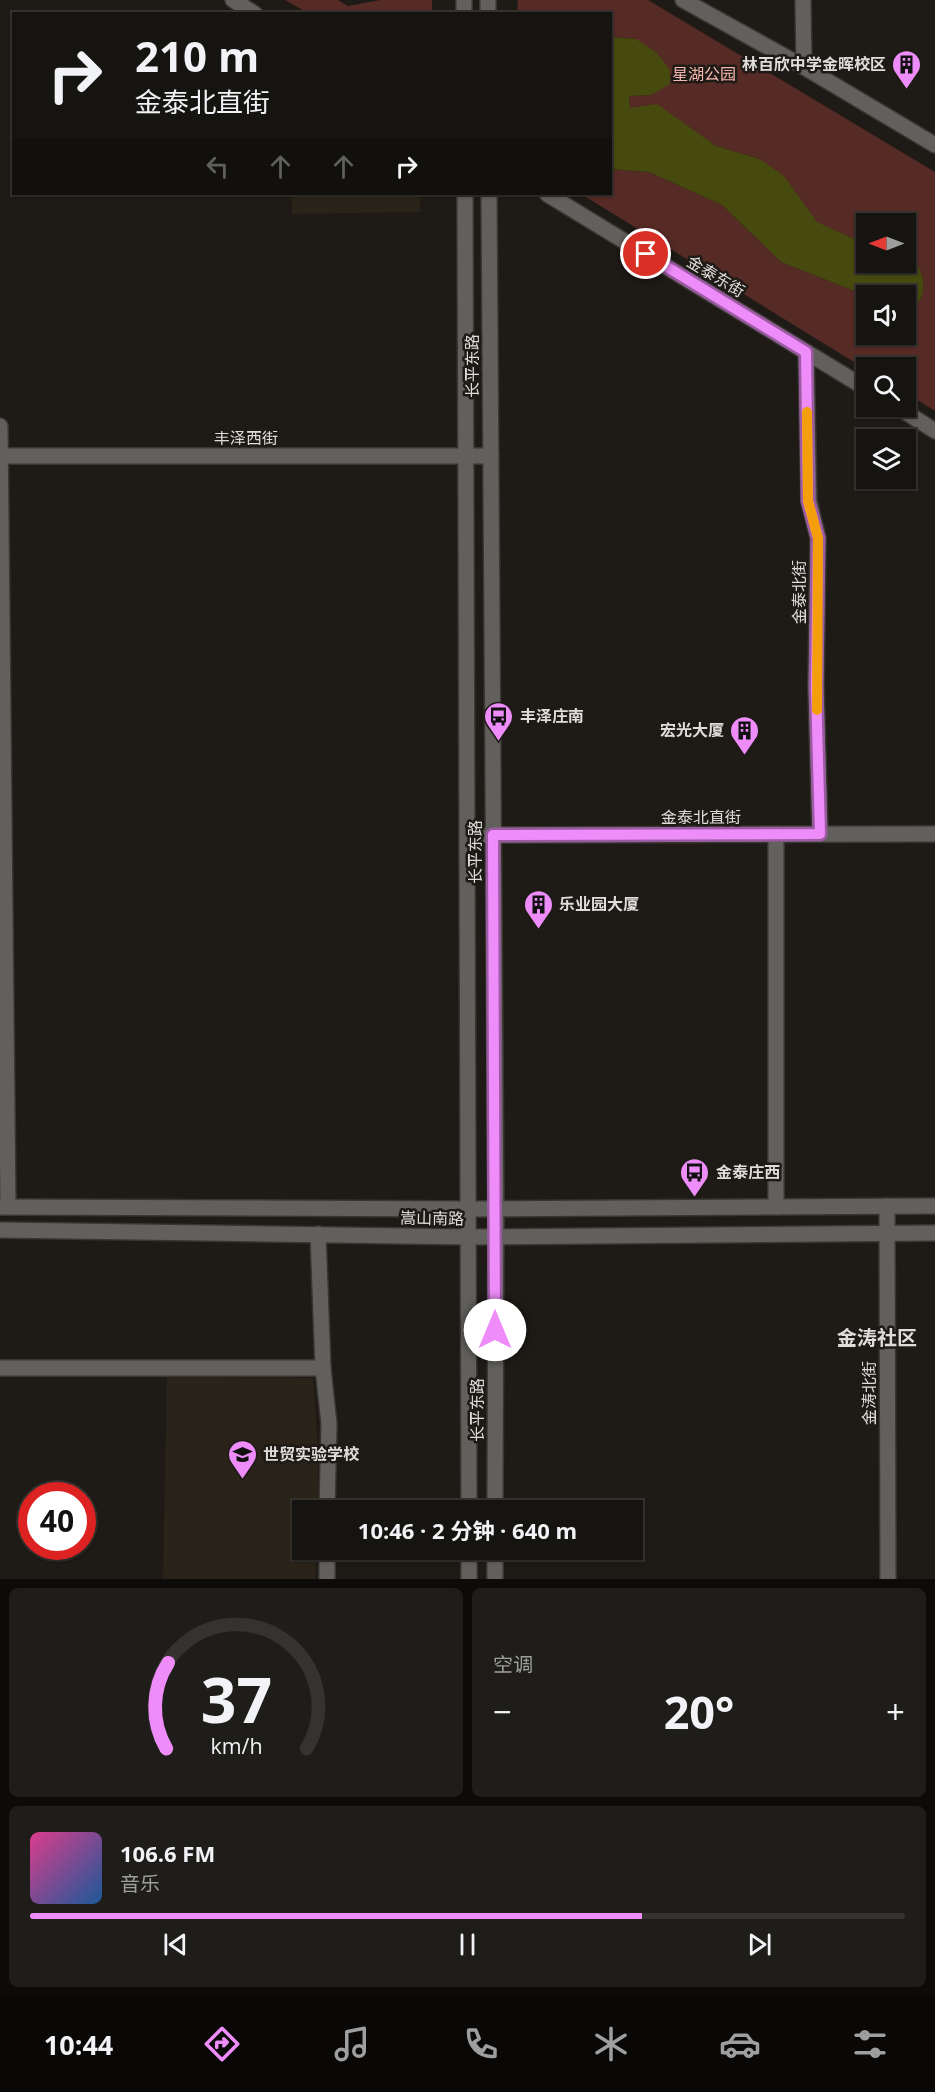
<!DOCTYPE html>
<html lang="zh">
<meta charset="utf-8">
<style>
body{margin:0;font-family:"Open Sans","Noto Sans SC",sans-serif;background:#1f1d19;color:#f1f3f6;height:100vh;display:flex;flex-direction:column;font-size:22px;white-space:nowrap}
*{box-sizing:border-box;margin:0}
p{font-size:20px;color:#9e9e9f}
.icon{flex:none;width:33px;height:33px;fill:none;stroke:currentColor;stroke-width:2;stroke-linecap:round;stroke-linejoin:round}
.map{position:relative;height:1579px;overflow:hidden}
.side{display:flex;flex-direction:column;gap:9px;padding:9px;background:#0c0b09;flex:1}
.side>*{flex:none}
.guide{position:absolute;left:12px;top:12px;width:600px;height:183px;border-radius:0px;box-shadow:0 2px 4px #0004,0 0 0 2px #353330;background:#161410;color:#f1f3f6;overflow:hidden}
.needle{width:39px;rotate:270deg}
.fabs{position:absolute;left:856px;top:213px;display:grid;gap:12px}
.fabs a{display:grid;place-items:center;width:60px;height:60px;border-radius:0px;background:#161410;box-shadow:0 2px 4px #0004,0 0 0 2px #353330;font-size:30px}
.speed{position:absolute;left:18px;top:1482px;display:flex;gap:12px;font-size:30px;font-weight:700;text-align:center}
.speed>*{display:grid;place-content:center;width:78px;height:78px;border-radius:50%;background:#161410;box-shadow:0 2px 4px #0004,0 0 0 2px #353330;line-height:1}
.speed .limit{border:9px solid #d22;background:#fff;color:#111}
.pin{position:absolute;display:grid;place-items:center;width:51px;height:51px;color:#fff;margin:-26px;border:3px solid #fff;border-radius:50%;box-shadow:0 2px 6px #0007}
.me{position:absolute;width:66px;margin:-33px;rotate:0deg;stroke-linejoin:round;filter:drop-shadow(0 0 4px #0008)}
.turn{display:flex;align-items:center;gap:21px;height:126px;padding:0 24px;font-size:27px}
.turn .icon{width:78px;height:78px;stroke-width:2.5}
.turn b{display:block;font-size:42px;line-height:51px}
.lanes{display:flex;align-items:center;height:57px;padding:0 24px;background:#0003;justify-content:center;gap:30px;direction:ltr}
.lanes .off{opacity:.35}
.big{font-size:45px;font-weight:700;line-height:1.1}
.side .tile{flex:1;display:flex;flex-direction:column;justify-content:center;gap:9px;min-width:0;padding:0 21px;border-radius:9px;background:#1f1d19}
.side .dial{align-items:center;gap:0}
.dial svg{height:156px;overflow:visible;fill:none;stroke:#353330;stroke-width:7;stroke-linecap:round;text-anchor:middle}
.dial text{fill:#f1f3f6;stroke:none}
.song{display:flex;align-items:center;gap:18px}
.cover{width:72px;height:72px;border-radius:9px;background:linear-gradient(135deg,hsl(330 70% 55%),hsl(210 70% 35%))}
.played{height:6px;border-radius:3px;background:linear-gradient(90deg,#ee8cf9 70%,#353330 70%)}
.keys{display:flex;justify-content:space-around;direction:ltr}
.heat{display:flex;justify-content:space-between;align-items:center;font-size:33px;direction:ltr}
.side .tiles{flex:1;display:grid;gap:9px;grid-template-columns:1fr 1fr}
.tile:last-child{grid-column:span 2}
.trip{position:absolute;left:292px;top:1500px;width:351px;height:60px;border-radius:0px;background:#161410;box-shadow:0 2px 4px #0004,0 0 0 2px #353330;font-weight:700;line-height:60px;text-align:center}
.dock{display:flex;height:96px;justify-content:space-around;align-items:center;background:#090806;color:#9e9e9f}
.dock .icon{width:42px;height:42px}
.dock .active{color:#ee8cf9}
.dock b{font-size:27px;color:#f1f3f6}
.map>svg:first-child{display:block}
.built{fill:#2a231a}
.green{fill:#562a25}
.water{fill:#474a0e}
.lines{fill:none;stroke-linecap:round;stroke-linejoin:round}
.minor-casing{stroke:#393531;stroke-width:18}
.minor{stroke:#61605d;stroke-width:15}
.route-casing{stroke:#9b5ba2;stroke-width:15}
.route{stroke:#ee8cf9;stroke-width:10}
.slow{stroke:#f59e0b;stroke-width:10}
.labels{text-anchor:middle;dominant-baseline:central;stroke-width:5;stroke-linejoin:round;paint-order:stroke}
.poi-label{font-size:16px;font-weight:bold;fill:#dfddda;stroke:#1e1a16;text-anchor:start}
.park-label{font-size:16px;fill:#f8b7ae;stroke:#1e1a16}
.street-label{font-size:16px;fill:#dfddda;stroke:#1e1a16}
.quarter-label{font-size:20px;font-weight:bold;fill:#dfddda;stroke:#1e1a16}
</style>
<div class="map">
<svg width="935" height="1579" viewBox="0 0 935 1579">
<rect width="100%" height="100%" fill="#1e1a16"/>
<!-- built -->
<g class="built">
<path d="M292,194H420V212L292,214Z"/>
<path d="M167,1377L313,1378L318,1450V1510H303V1550H317L315,1579H163Z"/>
</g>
<!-- green -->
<g class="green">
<path d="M285,0H338L348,6L380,0H432V13H308Z"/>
<path d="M518,0H648L935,172V411L906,393V368H867V370L581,194H610L611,169L649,172L722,205L781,262L867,296V334H906V309C924,307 927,284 920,270C918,264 914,259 910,253L906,252V224H867V245L816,222L801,201L760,159L716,146L688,127L630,108L629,96L651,95L636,39L611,37L610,14H517Z"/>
</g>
<!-- water -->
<path class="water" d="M610,37L636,39L657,53L670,70V84L651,95L629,96L630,108L657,104L716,146L760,159L784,176L817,222L867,245V262H906V252L910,253C914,259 918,264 920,270C927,284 924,308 906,309V296H867L781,262L722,205L649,172L611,169Z"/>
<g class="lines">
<defs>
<g id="minor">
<path d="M233,0L255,14"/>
<path d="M464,0V14"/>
<path d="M488,0V14"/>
<path d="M683,0L804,67L935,145"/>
<path d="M803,0L804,67"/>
<path d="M465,194L469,1510"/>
<path d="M489,194L496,1209L495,1510"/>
<path d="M547,194L867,389"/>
<path d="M806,352L809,501L818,538L816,686L820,834"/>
<path d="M896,406L935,431"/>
<path d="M0,426L8,1207"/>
<path d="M0,456H491"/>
<path d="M776,834V1207"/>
<path d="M468,835L935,834"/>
<path d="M887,1206L888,1579"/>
<path d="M0,1207L469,1209L935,1206"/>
<path d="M0,1230L469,1237L935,1233"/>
<path d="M318,1234L323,1368L329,1424L327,1510"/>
<path d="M0,1368H323"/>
<path d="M469,1550V1579"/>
<path d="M327,1579V1550"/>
<path d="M495,1579V1550"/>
</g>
</defs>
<!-- minor casing -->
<use href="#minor" class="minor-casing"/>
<!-- minor -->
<use href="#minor" class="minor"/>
</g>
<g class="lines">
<defs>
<path id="route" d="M495,1330L493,835L820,834L816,687L818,538L808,501L806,352L646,254"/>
</defs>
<!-- route casing -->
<use href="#route" class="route-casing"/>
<!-- route -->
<use href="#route" class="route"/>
<!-- slow -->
<path class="slow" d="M807,412L808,501L818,538L817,710"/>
</g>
<!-- icons -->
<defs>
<symbol id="building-pin" viewBox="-11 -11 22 30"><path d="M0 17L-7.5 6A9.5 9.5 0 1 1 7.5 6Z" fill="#ee8cf9" stroke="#1e1a16"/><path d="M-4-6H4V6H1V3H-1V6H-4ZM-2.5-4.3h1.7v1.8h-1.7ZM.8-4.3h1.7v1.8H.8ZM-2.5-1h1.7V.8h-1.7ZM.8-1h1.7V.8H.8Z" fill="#111"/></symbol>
<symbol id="bus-pin" viewBox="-11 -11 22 30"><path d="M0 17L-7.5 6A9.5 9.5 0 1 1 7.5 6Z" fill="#ee8cf9" stroke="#1e1a16"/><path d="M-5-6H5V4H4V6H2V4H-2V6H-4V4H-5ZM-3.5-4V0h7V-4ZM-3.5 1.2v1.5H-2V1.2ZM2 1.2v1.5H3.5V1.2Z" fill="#111"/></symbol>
<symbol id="school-pin" viewBox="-11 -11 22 30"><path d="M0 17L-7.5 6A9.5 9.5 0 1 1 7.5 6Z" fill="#ee8cf9" stroke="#1e1a16"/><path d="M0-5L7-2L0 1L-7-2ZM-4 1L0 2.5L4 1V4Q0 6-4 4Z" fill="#111"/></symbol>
</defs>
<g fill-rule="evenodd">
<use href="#building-pin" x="890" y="48" width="33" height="45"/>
<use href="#bus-pin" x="482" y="700" width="33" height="45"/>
<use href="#building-pin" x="728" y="714" width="33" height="45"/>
<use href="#building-pin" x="522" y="888" width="33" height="45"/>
<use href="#bus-pin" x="678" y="1156" width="33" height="45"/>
<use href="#school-pin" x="226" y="1438" width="33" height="45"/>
</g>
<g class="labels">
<!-- poi labels -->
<g class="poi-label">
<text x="886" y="64" text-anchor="end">林百欣中学金晖校区</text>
<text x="520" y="716">丰泽庄南</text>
<text x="724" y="730" text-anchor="end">宏光大厦</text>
<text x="559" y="904">乐业园大厦</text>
<text x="716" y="1172">金泰庄西</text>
<text x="263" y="1454">世贸实验学校</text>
</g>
<!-- park labels -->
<g class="park-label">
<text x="704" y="74">星湖公园</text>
</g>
<!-- street labels -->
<g class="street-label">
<text transform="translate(716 276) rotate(31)">金泰东街</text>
<text transform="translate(472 366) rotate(-90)">长平东路</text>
<text x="246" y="438">丰泽西街</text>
<text transform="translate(799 592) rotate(-90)">金泰北街</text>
<text x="701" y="817">金泰北直街</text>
<text transform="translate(475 852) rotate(-90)">长平东路</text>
<text transform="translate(432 1218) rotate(1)">嵩山南路</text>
<text transform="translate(869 1393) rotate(-90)">金涛北街</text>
<text transform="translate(477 1410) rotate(-90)">长平东路</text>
</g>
<!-- quarter labels -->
<g class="quarter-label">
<text x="877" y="1337">金涛社区</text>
</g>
</g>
</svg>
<div class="fabs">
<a><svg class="needle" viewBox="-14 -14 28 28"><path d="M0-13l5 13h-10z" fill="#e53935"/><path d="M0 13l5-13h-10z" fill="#9e9e9f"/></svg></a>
<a><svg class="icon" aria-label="sound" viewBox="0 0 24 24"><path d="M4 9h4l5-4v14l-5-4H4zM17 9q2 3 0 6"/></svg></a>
<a><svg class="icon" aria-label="search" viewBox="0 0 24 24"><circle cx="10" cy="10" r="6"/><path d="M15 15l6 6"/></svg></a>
<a><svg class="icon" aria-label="layers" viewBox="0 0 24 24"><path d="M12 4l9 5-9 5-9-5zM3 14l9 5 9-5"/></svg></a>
</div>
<div class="speed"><div class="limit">40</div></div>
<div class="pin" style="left:646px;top:254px;background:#d93025"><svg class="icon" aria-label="arrive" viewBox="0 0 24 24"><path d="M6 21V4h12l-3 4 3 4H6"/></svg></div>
<svg class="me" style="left:495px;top:1330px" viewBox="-20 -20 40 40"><circle r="19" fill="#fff"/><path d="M0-13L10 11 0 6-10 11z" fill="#ee8cf9"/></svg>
<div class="trip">10:46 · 2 分钟 · 640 m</div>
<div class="guide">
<div class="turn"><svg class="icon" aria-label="right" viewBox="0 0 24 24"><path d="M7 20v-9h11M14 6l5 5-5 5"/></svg><div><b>210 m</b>金泰北直街</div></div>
<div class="lanes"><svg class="icon off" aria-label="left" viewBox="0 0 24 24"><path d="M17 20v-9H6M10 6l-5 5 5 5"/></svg><svg class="icon off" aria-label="ahead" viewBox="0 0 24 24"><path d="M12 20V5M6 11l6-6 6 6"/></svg><svg class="icon off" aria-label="ahead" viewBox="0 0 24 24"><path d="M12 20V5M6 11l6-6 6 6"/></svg><svg class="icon" aria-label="right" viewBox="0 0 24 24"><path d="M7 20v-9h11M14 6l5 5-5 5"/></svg></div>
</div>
</div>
<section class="side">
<div class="tiles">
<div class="tile dial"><svg viewBox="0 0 100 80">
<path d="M14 69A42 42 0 1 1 86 69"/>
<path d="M14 69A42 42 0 0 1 15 25" stroke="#ee8cf9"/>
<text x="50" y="56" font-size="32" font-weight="700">37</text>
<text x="50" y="72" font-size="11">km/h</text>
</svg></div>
<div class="tile"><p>空调</p>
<div class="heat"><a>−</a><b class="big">20°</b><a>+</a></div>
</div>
<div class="tile">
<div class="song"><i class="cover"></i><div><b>106.6 FM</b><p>音乐</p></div></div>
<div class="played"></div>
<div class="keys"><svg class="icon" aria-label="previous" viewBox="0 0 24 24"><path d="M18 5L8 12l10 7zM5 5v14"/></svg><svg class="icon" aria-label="pause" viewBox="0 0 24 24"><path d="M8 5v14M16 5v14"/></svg><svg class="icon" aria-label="next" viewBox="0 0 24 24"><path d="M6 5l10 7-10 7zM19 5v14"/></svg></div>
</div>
</div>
</section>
<nav class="dock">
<b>10:44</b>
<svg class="icon active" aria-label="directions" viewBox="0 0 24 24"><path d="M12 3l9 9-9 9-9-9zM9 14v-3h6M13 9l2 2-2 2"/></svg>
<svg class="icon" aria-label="music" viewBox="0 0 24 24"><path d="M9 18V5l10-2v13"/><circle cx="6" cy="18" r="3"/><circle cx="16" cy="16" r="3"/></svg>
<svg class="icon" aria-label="phone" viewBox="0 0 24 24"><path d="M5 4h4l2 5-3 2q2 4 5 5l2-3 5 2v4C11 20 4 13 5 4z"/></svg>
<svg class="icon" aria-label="climate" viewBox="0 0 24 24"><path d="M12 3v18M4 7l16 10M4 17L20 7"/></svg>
<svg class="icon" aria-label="car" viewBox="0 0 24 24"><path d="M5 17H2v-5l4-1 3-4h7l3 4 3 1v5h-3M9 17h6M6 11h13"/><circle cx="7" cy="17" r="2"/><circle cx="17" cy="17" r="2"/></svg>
<svg class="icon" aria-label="filters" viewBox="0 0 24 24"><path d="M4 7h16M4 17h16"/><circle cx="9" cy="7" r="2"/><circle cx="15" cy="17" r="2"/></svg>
</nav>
